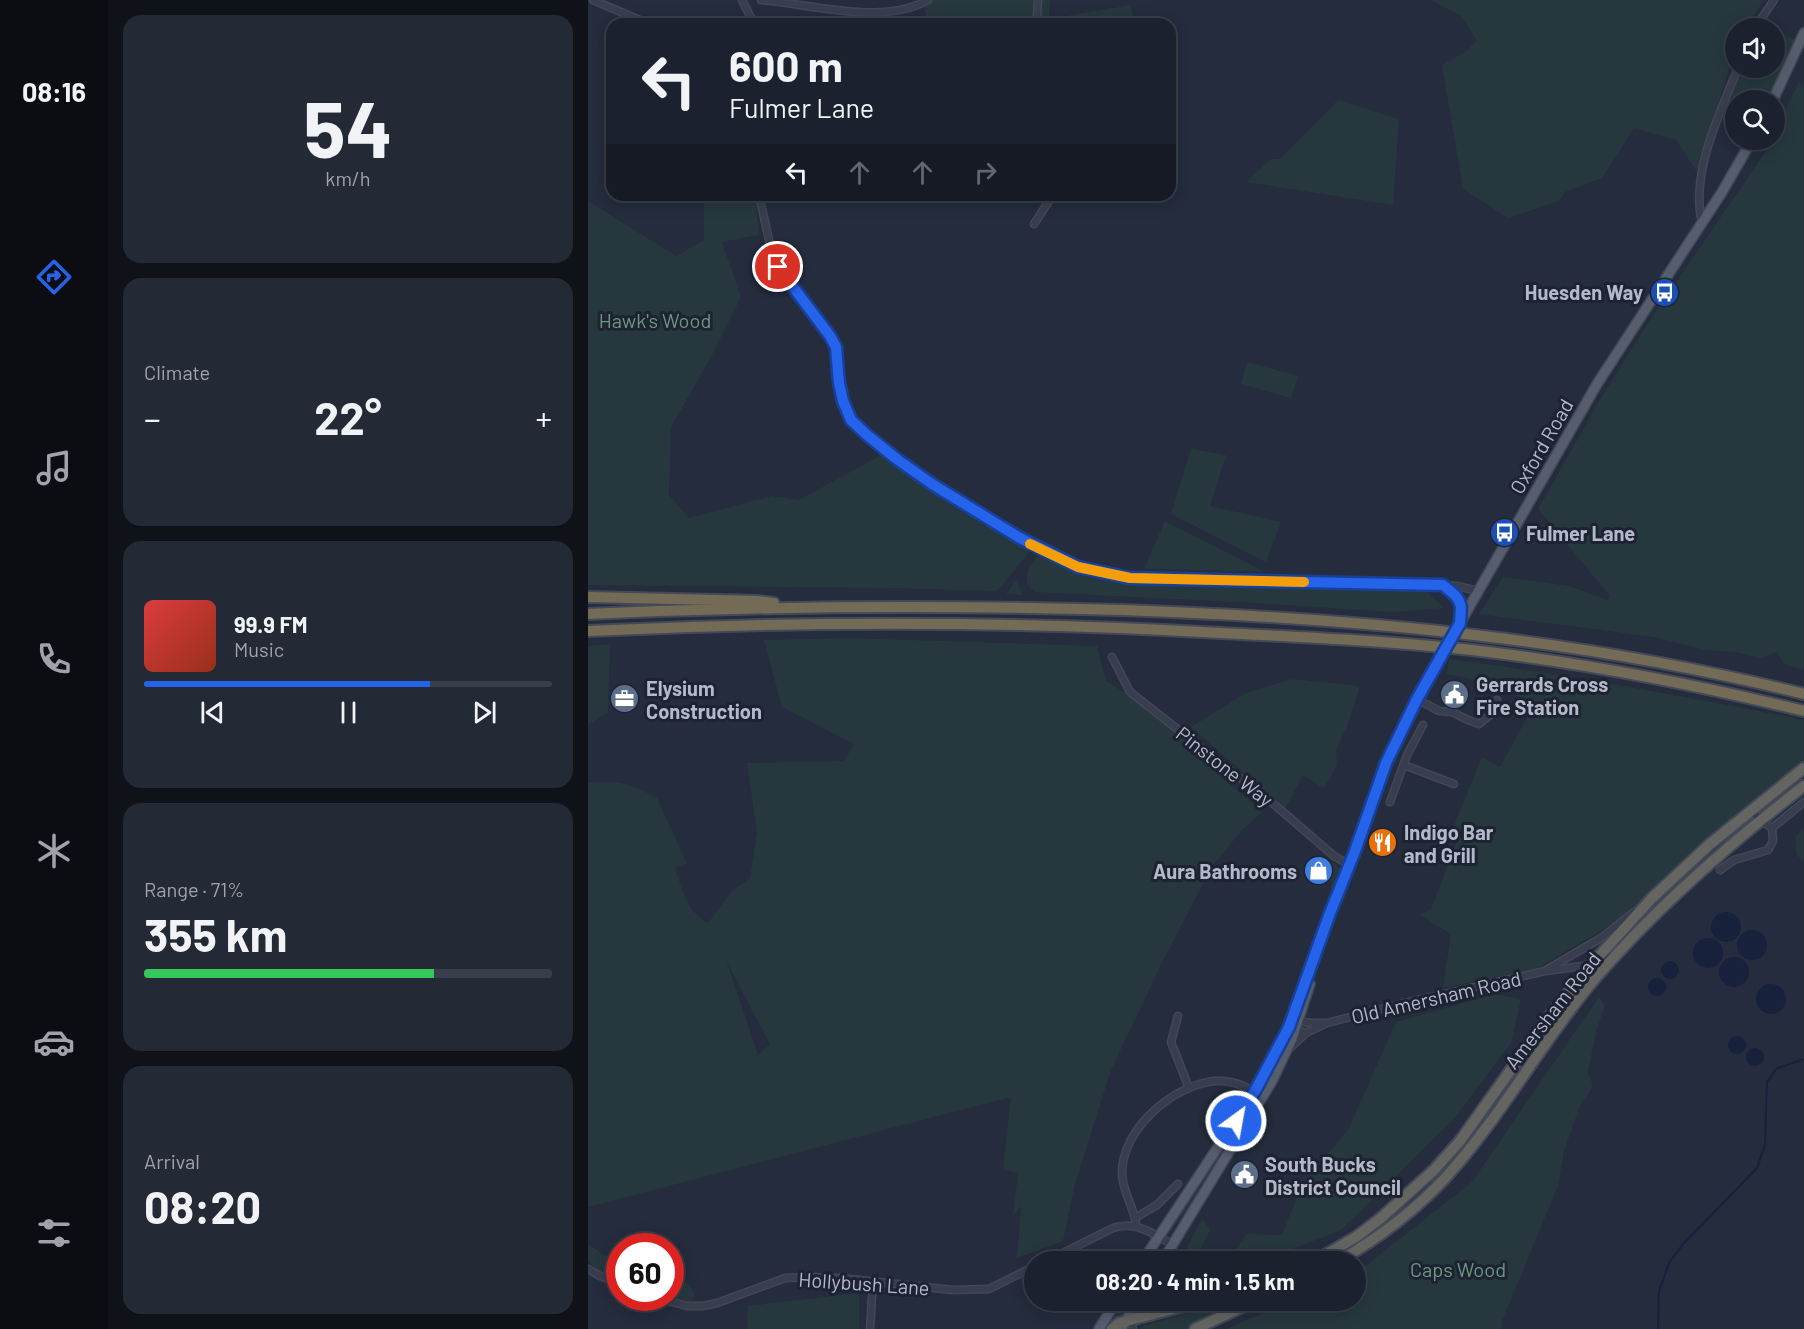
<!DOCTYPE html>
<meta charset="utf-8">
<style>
body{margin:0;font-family:Barlow,sans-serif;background:#242936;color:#f1f3f6;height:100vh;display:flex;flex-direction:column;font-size:22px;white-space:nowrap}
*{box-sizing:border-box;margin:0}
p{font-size:20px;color:#a0a3aa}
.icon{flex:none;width:33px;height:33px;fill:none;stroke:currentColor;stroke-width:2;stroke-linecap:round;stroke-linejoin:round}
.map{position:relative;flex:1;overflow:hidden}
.details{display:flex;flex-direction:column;gap:15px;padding:15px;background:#0f1219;width:480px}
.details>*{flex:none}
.banner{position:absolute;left:18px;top:18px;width:570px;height:183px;border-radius:18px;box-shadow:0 3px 15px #0003,0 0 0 2px #393e4a;background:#1b212e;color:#f1f3f6;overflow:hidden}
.tools{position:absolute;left:1137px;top:18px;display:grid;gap:12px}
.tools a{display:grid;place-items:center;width:60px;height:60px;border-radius:50%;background:#1b212e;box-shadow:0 3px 15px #0003,0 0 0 2px #393e4a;font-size:30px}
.speed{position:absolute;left:18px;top:1233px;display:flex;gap:12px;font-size:30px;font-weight:700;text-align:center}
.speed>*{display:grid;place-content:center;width:78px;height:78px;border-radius:50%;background:#1b212e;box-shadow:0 3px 15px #0003,0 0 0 2px #393e4a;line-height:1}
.speed .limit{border:9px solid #d22;background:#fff;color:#111}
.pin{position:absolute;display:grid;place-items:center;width:51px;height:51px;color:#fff;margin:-26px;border:3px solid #fff;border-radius:50%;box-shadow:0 2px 6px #0007}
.me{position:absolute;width:66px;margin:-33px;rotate:32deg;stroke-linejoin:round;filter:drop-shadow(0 0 4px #0008)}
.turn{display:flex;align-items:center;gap:21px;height:126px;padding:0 24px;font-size:27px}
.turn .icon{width:78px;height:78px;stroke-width:2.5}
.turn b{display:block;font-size:42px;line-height:51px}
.lanes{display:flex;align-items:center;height:57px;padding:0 24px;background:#0003;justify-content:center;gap:30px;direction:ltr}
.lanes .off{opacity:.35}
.big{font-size:45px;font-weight:700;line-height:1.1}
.details .tile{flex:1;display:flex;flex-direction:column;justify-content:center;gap:9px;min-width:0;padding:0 21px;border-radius:18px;background:#242936}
.details .dial{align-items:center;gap:0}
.dial b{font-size:78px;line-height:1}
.song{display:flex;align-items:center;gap:18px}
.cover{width:72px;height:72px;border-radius:9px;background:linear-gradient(135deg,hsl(0 70% 55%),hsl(10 70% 35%))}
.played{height:6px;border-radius:3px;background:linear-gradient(90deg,#2563eb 70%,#393e4a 70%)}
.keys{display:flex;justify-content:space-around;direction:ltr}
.heat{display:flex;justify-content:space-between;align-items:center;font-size:33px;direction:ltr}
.charge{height:9px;border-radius:4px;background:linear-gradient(90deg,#34c759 71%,#393e4a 0)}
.trip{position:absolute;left:436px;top:1251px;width:342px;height:60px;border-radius:30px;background:#1b212e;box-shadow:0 3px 15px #0003,0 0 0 2px #393e4a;font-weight:700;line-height:60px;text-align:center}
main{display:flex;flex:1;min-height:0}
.tabs{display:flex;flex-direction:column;width:108px;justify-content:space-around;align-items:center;background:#0b0d12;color:#a0a3aa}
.tabs .icon{width:42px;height:42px}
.tabs .on{color:#2563eb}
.tabs b{font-size:27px;color:#f1f3f6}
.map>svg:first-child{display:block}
.green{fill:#26383e;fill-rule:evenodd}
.water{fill:#17213b}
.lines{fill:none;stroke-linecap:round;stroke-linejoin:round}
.stream{stroke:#17213b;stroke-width:2}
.minor-casing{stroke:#414756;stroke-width:9}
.primary-casing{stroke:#414756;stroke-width:12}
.trunk-casing{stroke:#434958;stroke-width:14}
.motorway-casing{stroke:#434958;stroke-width:14}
.minor{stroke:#383e4d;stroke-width:6}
.primary{stroke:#565d6d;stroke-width:9}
.trunk{stroke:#646461;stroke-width:10}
.motorway{stroke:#736b55;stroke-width:10}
.primary-bridge-casing{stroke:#414756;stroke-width:12;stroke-linecap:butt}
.primary-bridge{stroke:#565d6d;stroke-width:9}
.route-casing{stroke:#184099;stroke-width:15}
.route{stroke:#2563eb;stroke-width:10}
.slow{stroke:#f59e0b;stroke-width:10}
.labels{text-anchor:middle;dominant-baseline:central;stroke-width:6;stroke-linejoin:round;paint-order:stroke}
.poi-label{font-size:20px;font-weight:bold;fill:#b4b9c8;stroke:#1d2332;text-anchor:start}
.park-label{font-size:20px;fill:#6b997c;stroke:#1d2332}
.street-label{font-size:20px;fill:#b4b9c8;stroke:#1d2332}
</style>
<main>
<nav class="tabs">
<b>08:16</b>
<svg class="icon on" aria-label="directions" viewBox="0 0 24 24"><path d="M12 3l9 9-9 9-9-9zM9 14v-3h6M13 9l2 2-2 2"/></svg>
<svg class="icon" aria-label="music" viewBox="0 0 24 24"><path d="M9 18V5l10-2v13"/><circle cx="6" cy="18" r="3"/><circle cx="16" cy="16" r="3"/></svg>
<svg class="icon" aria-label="phone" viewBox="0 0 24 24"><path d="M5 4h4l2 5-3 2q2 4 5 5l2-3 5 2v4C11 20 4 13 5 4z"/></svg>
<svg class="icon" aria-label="climate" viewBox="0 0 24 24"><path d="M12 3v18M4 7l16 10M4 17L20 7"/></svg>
<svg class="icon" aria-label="car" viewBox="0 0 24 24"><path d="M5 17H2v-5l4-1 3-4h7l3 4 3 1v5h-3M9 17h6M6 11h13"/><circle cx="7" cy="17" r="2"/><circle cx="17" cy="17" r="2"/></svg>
<svg class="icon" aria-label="filters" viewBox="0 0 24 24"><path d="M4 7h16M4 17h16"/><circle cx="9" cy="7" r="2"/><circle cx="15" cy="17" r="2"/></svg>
</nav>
<section class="details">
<div class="tile dial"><b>54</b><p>km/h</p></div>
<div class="tile"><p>Climate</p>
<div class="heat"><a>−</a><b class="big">22°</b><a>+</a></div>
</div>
<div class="tile">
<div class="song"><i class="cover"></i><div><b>99.9 FM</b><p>Music</p></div></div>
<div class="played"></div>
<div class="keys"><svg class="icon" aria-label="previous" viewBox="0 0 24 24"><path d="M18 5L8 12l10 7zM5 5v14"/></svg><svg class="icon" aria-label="pause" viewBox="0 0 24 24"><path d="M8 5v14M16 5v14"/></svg><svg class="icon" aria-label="next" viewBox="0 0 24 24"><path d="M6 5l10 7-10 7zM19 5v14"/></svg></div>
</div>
<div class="tile"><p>Range · 71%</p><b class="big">355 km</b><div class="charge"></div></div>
<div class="tile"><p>Arrival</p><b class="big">08:20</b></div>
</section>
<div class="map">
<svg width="1216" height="1329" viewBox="0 0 1216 1329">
<rect width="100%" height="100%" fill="#242c3d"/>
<!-- green -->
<g class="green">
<path d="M336,0H462L461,19L542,5L548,24H339Z"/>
<path d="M843,0H1176L1158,28H1148L1147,50L1109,172L1088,140L1046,128L1014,178L977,192L971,201L920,218L875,189L854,65L877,52L889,41L873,16Z"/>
<path d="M1187,29L1207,40L1196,72L1180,100H1155L1152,94L1141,102L1154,68H1186Z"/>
<path d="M1211,82L1216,87V670L1196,664L1189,652L1172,658L1147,652L1118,650L1066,637L891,614L915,577L981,586L1020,600L1021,595L950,509L1013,398L1060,323L1187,138V131Z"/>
<path d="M750,100L811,119L805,205L658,182L683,159H692Z"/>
<path d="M119,195H167L171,235L134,242L153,297L122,359L83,427L81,495L101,518L184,496L211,500L295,454L442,551L412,588L407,591L305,588L0,585V201L88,256L116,240V199Z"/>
<path d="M659,362L710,376L703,398L653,384Z"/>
<path d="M603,449L638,455L622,506L693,522L678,562L583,514Z"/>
<path d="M577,521L677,572L556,569Z"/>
<path d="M450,555L498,574L554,582L835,588L856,608L805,612L668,603L447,592C431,581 441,568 450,555Z"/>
<path d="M428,580L435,595L418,594Z"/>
<path d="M260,638L509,646L518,681L602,732L594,743L674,812L655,829L624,866L574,963L523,1070L487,1184L475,1241L429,1258L433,1206L425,1216L430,1173L415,1170L423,1097L0,1207V783C32,780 41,783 69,798L99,863L87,868C95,890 98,911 120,923L144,891L162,878L169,833L159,763L256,761L266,744L194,707L176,640ZM136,957L182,1044L170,1055L141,968Z"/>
<path d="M22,644L20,713L0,725V646Z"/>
<path d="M861,659C980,675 1098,696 1216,720V766L1153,813L1068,887L1051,904L1011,932L948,969L855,988L863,934L832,915L843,909L870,839L862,835L894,757L912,767L942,712L922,688L859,674Z"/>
<path d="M704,679L772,686L760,724L748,750L749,764L736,789L715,775L697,809L603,727L658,693Z"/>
<path d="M1216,828V862L1209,855L1207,837Z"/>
<path d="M744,862L754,870L747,892L743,890Z"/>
<path d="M907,994L933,999L923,1043L865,1120L753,1230L675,1261H639L659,1234L694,1235L715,1182L760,1130L808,1022Z"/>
<path d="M1011,997L1017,1005L1008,1032L1000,1072L1005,1086L992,1106L976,1151L970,1186L914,1321L913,1329H639L702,1301L768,1300V1271L776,1267L884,1182Z"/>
<path d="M634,1156L631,1165L580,1235L579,1226L627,1158Z"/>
<path d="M614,1219L622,1229L609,1257L612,1261H592Z"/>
<path d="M0,1244L22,1259L31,1262V1279L11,1272L0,1261Z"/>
<path d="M83,1280L100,1283L106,1293L105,1301L96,1303L80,1298H82Z"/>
<path d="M271,1293V1329H159L160,1306Z"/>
<path d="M537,1301H545L534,1318L522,1323Z"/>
<path d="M640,1301H661L624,1317L602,1329H552V1327Z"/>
</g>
<!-- water -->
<g class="water">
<circle cx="1138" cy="927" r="15"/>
<circle cx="1164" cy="945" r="15"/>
<circle cx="1120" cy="953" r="15"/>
<circle cx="1146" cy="972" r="15"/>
<circle cx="1082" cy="970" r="9"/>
<circle cx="1069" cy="987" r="9"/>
<circle cx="1183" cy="999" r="15"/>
<circle cx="1149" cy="1045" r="9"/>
<circle cx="1167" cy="1057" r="9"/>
</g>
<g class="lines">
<!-- stream -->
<path class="stream" d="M1070,1329L1071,1291L1081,1263L1095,1244L1169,1168L1177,1145L1179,1082L1188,1069L1216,1059"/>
<defs>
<g id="minor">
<path d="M5,0L61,24"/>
<path d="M154,0L166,24"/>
<path d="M173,0C222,4 296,26 340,0"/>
<path d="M450,0L449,15L453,24"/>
<path d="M1167,28L1186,0"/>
<path d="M171,195L183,249L190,267L234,325L248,347L251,383L263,420L325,471L432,538L490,567L542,578L855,585L869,586L890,591"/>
<path d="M1114,223C1102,173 1132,113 1150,68"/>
<path d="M446,224L465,195"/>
<path d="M856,585C869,594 874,603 872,619"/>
<path d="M524,657L542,692L688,806L746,856L762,865"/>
<path d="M829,699L851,711L864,712L880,720L891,724L902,715L909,700"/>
<path d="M816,765L866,784"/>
<path d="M802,802L819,755L835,725"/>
<path d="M1184,828L1216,802"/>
<path d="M1132,870L1146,860L1180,850L1185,841L1184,828L1172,820L1163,810"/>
<path d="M960,969L1013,938L1046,912"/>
<path d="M590,1016L583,1042L601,1088"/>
<path d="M707,1020L722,1023H738"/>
<path d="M706,1029L718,1033L739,1023L813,1004L957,971L1010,964L1021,958"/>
<path d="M701,1049L718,1033"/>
<path d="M547,1218L569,1205L590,1184"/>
<path d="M548,1226C547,1208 534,1192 534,1173C534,1129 584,1086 626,1081C642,1079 656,1086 670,1093"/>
<path d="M457,1262L525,1228C547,1220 565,1234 584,1244"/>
<path d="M0,1269L12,1276L32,1283"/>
<path d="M70,1298L99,1306H115L129,1303L197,1278L220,1277L252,1278L365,1290L401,1289L447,1266"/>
<path d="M541,1321L544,1324L545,1329"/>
<path d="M282,1329L285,1281"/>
</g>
<g id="primary">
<path d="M1185,100L1216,33"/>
<path d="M872,623L1009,384L1134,192L1164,140"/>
<path d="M554,1262L667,1091L701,1027L742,913L767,851L798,763L852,658"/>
<path d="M574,1262L684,1081L704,1039L722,984"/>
<path d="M511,1329L529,1300"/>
<path d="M533,1329L550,1300"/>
</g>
<g id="trunk">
<path d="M725,1262L768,1237L793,1218L846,1170L872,1141L957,1022L1003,965L1064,898L1122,844L1216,768"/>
<path d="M749,1262C789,1239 828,1210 859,1176C915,1114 955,1039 1009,976C1071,905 1142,843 1216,786"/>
<path d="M524,1329L531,1323L619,1300"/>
<path d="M607,1329L669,1300"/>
</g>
<g id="motorway">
<path d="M0,597L170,601L186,603"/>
<path d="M0,614C178,606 356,605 534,610C764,618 993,638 1216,694"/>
<path d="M0,631C211,621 422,621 633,633C716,637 801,641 884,650C996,663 1106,684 1216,711"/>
</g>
</defs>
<!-- minor casing -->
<use href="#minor" class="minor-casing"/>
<!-- primary casing -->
<use href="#primary" class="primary-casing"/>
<!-- trunk casing -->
<use href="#trunk" class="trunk-casing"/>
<!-- motorway casing -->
<use href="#motorway" class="motorway-casing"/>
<!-- minor -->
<use href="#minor" class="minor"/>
<!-- primary -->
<use href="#primary" class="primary"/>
<!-- trunk -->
<use href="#trunk" class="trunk"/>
<!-- motorway -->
<use href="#motorway" class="motorway"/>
<defs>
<path id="primary-bridge" d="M852,658L872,623"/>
</defs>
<!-- primary-bridge casing -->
<use href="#primary-bridge" class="primary-bridge-casing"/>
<!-- primary-bridge -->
<use href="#primary-bridge" class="primary-bridge"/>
</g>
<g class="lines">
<defs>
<path id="route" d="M190,267L242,336L248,347L251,383L255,401L263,420L279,435L310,460L344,484L432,538L490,567L542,578L855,585L867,595L871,601L873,607L872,623L829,699L798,763L767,851L742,913L701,1027L667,1091L648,1121"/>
</defs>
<!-- route casing -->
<use href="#route" class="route-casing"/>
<!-- route -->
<use href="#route" class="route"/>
<!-- slow -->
<path class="slow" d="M442,544L490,567L542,578L716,582"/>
</g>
<!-- icons -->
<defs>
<symbol id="bus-disc" viewBox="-11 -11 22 22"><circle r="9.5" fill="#1a4fb4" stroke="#1d2332"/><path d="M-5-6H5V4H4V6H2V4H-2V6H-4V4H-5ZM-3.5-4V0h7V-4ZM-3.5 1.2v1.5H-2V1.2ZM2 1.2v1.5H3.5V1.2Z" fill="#fff"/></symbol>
<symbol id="civic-disc" viewBox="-11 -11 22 22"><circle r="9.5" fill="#5c6f8a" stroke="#1d2332"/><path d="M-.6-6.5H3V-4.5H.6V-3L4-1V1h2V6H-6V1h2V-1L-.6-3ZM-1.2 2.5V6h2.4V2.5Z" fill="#fff"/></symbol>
<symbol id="office-disc" viewBox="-11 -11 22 22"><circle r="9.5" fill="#5c6f8a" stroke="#1d2332"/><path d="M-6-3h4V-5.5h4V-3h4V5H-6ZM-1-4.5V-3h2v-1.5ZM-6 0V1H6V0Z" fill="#fff"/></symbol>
<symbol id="restaurant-disc" viewBox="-11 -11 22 22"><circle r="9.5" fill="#e8710a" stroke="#1d2332"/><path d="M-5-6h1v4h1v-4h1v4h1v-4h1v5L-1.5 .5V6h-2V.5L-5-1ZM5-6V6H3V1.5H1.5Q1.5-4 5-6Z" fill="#fff"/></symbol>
<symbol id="shop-disc" viewBox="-11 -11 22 22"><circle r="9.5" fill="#3f7fe0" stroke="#1d2332"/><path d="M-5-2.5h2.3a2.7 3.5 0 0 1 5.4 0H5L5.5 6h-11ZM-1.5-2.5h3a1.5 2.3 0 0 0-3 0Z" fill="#fff"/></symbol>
</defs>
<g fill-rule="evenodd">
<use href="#bus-disc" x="1060" y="276" width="33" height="33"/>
<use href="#bus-disc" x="900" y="516" width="33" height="33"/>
<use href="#civic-disc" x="850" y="678" width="33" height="33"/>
<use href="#office-disc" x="20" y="682" width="33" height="33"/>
<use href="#restaurant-disc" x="778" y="826" width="33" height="33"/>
<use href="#shop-disc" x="714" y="854" width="33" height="33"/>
<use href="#civic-disc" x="640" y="1158" width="33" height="33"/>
</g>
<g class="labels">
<!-- poi labels -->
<g class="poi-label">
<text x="1055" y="292" text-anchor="end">Huesden Way</text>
<text x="938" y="533">Fulmer Lane</text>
<text x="888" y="684">Gerrards Cross<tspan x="888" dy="23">Fire Station</tspan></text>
<text x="58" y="688">Elysium<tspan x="58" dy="23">Construction</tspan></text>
<text x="816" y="832">Indigo Bar<tspan x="816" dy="23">and Grill</tspan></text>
<text x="709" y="871" text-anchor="end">Aura Bathrooms</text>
<text x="677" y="1164">South Bucks<tspan x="677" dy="23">District Council</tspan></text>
</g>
<!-- park labels -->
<g class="park-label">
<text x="67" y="320">Hawk's Wood</text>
<text x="870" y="1269">Caps Wood</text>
</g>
<!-- street labels -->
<g class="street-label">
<text transform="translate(953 446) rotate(-60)">Oxford Road</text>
<text transform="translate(637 766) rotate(38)">Pinstone Way</text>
<text transform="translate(848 997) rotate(-13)">Old Amersham Road</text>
<text transform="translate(964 1010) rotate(-52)">Amersham Road</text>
<text transform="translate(276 1283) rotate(4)">Hollybush Lane</text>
</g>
</g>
</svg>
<div class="tools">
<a><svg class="icon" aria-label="sound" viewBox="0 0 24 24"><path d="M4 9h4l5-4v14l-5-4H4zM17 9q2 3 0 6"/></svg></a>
<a><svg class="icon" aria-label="search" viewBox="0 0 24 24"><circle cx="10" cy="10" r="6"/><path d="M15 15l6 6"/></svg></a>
</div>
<div class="speed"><div class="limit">60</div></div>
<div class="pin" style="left:190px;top:267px;background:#d93025"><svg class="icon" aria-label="arrive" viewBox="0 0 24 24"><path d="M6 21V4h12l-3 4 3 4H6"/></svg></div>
<svg class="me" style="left:648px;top:1121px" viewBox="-20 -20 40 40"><circle r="17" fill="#2563eb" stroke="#fff" stroke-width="3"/><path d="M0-11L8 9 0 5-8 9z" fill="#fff"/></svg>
<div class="trip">08:20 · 4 min · 1.5 km</div>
<div class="banner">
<div class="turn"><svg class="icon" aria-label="left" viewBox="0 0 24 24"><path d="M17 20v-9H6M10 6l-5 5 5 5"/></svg><div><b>600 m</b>Fulmer Lane</div></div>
<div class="lanes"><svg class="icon" aria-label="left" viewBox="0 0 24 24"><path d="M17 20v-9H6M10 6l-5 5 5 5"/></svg><svg class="icon off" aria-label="ahead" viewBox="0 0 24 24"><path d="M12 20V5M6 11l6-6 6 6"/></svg><svg class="icon off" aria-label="ahead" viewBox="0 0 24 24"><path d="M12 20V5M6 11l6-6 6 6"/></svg><svg class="icon off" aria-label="right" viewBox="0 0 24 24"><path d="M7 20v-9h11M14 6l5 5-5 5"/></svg></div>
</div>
</div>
</main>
